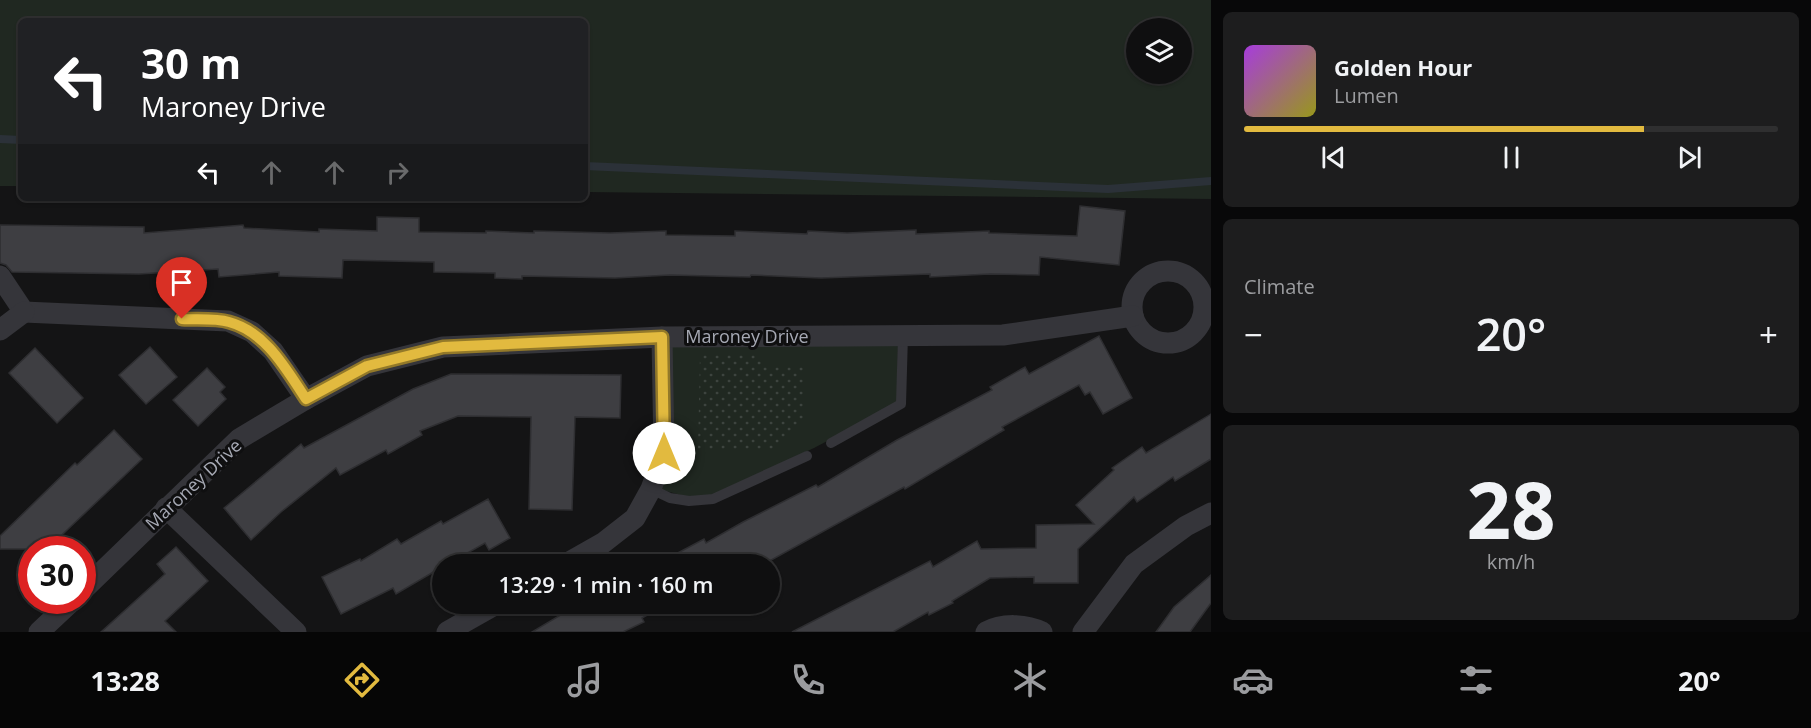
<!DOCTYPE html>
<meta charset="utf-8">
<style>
body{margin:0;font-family:"Open Sans",sans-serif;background:#1d1d1e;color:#f1f3f6;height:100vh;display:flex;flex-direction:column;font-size:22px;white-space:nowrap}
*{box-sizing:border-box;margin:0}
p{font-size:20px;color:#9b9c9f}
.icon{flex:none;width:33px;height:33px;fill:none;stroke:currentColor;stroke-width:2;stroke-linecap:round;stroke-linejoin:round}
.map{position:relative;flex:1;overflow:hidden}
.sheet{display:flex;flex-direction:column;gap:12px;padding:12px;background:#080809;width:600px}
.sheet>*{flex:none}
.guide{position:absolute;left:18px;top:18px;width:570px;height:183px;border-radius:9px;box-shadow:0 2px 4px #0004,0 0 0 2px #2f2f30;background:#202124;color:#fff;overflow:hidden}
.fabs{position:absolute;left:1126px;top:18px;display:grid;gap:12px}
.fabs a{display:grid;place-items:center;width:66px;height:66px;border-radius:50%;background:#0f0f10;box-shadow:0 2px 4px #0004,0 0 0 2px #2f2f30;font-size:30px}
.speed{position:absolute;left:18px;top:536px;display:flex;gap:12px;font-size:30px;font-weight:700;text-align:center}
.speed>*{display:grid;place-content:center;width:78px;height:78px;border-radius:50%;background:#0f0f10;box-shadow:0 2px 4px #0004,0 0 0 2px #2f2f30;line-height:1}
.speed .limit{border:9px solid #d22;background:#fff;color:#111}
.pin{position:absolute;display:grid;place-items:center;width:51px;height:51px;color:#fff;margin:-62px -26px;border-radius:50% 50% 50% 0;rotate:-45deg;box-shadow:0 0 6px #0007}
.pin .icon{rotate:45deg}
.me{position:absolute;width:66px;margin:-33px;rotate:0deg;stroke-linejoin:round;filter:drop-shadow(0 0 4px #0008)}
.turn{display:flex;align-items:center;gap:21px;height:126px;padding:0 24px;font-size:27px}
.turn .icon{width:78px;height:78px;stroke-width:2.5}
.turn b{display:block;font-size:42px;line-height:51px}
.lanes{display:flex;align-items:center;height:57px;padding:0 24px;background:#0003;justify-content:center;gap:30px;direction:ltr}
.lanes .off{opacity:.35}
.big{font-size:45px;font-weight:600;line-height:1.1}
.sheet .widget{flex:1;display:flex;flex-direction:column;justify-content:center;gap:9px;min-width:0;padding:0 21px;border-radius:9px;background:#1d1d1e}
.sheet .dial{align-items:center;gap:0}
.dial b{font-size:78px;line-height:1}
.song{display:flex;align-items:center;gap:18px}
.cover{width:72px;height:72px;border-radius:9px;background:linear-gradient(135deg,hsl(280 70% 55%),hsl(60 70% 35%))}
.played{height:6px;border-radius:3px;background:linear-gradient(90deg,#e2ba3f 75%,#2f2f30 75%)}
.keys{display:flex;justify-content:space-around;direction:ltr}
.heat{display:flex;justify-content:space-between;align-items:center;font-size:33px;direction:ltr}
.trip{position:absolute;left:432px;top:554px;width:348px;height:60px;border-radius:30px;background:#0f0f10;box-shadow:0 2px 4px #0004,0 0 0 2px #2f2f30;font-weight:600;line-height:60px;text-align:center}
.tab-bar{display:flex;height:96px;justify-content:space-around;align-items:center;background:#060606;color:#9b9c9f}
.tab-bar .icon{width:42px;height:42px}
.tab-bar .active{color:#e2ba3f}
.tab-bar b{font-size:27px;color:#f1f3f6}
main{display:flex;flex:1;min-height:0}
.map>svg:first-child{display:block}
.green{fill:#202821;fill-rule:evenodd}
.park{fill:url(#park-dots)}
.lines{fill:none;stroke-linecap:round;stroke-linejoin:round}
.stream{stroke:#2b3138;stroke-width:8}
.building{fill:#3e3e42;stroke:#2e2e31;stroke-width:1.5}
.service{stroke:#35353a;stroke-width:10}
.minor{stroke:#35353a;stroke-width:21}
.route-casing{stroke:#937929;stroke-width:15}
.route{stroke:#e2ba3f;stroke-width:10}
.labels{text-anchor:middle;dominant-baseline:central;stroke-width:6;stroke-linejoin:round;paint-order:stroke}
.street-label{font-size:18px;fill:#a6a9b4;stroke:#0f0f10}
</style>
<main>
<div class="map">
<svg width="1211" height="632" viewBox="0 0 1211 632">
<defs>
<pattern id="park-dots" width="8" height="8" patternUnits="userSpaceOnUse" patternTransform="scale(1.5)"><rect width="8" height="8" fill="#202821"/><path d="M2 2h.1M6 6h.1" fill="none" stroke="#3d443f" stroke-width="1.8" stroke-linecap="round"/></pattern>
</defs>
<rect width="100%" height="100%" fill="#141415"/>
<!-- green -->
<g class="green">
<path d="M0,0H1211V199L585,192V21H21V186H0ZM1137,28H1182V74H1137Z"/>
<path d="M898,339L897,404L814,448L712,495L688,497L655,488L666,340Z"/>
</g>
<!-- park -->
<path class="park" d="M700,354H758L768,365H803L804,419L770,451L698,450Z"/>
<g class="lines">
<!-- stream -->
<g class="stream">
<path d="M0,139L21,140"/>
<path d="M585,166L1108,189L1211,181"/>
</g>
</g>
<!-- building -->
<g class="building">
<path d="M1080,206L1125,211L1119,265L1040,257L1039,275L990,274L930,277V274L821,278L751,275L750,277L670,275L615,278L522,276V279L495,278V273L434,272V262L343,260L342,278L279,276V272L219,277L218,269L139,274L12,272L6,265L0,263V225L144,227V233L243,225L244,228L319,232V229L377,231V217L419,218V232L486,233V231L534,233V231L610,233L666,231V235L735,236V231L807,234L808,231L847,233L916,230V234L989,231V233L1077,236Z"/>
<path d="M1099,336L1132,398L1103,414L1090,392L1085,395L1079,385L1002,427L1004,430L905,489L904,487L764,564H657L704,539L706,543L743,522L816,485L818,487L897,440L992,390L990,387L1025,367L1029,374Z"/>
<path d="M150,347L177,377L146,404L119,375Z"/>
<path d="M35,348L83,398L57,423L9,373Z"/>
<path d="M207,368L225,387L220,392L226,399L198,426L173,400Z"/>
<path d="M451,374L621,375L620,418L575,417L572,510L529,509L531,417L458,416L420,431L422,435L388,454L386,450L340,475L336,468L281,512L251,540L224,508L301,444L304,448L413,389Z"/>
<path d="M1211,414V459L1175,481L1173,477L1137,502L1134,497L1078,549V583H1034V577L990,578L952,601L953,603L929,615L928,612L893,632H792L930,561L933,567L977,541L981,549L1036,548V525L1094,524L1076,505L1114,470L1112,468L1142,447L1146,453Z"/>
<path d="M114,430L142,459L47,549H0V536L75,463L77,465Z"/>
<path d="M488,499L510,538L489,550L485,543L448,564H442V567L396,594L393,588L341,614L322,577L360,559L361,561L397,539L401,544L441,521L443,524Z"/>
<path d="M176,547L208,581L165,621L176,632H101L165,574L157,564Z"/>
<path d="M1211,575V603L1190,632H1156L1174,607Z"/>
<path d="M588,603H668L642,618L644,622L623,632H532L579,604L581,607Z"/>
</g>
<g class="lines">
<!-- service -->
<g class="service">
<path d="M831,443L901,404L903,335"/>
<path d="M651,489L670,498L689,501L713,499L807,456"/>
</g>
<!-- minor -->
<g class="minor">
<circle cx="1168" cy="307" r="36"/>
<path d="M0,276L24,312L228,321L252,332L273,351L306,399"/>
<path d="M0,330L24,312"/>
<path d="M166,508L296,632"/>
<path d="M566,564L603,543L635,518L651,489L664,453L662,337"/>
<path d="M82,591L239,439L306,399L367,366L443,347L662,337L1003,335L1133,316"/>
<path d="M39,632L73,600"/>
<path d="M447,632L498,603"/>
<path d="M986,632C1002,623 1026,624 1042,632"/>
<path d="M1083,632L1134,564L1186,526L1211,513"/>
</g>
</g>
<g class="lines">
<defs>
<path id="route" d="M182,319C197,320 215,318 229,322C266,332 286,369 306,399L367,366L443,347L662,337L664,453"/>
</defs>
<!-- route casing -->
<use href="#route" class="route-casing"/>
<!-- route -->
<use href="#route" class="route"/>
</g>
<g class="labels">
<!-- street labels -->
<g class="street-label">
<text x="747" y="336">Maroney Drive</text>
<text transform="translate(193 484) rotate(-43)">Maroney Drive</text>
</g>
</g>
</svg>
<div class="fabs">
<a><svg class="icon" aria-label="layers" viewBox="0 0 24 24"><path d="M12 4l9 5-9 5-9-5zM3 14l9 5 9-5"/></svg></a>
</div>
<div class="speed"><div class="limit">30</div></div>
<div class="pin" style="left:182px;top:319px;background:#d93025"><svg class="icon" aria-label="arrive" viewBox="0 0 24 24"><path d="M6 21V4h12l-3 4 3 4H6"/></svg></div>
<svg class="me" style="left:664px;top:453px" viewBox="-20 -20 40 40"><circle r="19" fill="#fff"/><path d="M0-13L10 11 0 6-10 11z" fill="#e2ba3f"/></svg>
<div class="trip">13:29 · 1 min · 160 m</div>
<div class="guide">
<div class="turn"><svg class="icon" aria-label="left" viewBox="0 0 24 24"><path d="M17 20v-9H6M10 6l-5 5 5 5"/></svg><div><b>30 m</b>Maroney Drive</div></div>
<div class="lanes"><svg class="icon" aria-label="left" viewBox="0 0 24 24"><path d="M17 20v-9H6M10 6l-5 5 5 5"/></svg><svg class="icon off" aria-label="ahead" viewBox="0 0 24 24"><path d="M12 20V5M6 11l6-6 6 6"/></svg><svg class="icon off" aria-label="ahead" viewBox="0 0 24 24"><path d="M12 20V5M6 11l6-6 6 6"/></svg><svg class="icon off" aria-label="right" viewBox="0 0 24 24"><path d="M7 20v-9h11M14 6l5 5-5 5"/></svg></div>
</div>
</div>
<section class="sheet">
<div class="widget">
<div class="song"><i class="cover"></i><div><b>Golden Hour</b><p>Lumen</p></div></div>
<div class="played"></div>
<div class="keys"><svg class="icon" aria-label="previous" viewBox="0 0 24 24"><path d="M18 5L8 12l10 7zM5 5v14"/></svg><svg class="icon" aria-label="pause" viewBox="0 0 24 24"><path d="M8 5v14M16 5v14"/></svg><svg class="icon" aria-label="next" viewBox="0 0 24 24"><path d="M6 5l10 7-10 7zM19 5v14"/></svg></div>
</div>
<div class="widget"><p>Climate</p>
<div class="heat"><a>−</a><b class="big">20°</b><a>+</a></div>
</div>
<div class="widget dial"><b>28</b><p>km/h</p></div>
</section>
</main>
<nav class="tab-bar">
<b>13:28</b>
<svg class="icon active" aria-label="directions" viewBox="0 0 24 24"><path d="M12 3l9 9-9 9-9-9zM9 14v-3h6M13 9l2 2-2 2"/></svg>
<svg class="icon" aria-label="music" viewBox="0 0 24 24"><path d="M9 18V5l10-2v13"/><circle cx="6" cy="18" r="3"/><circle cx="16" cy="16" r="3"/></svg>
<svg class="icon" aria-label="phone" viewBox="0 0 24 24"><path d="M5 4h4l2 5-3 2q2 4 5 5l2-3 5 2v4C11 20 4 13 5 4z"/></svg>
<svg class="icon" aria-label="climate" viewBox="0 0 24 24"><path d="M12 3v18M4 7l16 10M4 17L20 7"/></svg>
<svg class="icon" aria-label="car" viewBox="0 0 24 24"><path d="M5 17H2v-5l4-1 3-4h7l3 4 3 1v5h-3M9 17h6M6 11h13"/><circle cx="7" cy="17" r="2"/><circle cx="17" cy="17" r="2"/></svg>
<svg class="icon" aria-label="filters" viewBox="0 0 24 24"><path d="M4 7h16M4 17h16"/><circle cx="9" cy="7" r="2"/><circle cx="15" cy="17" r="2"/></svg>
<b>20°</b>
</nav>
